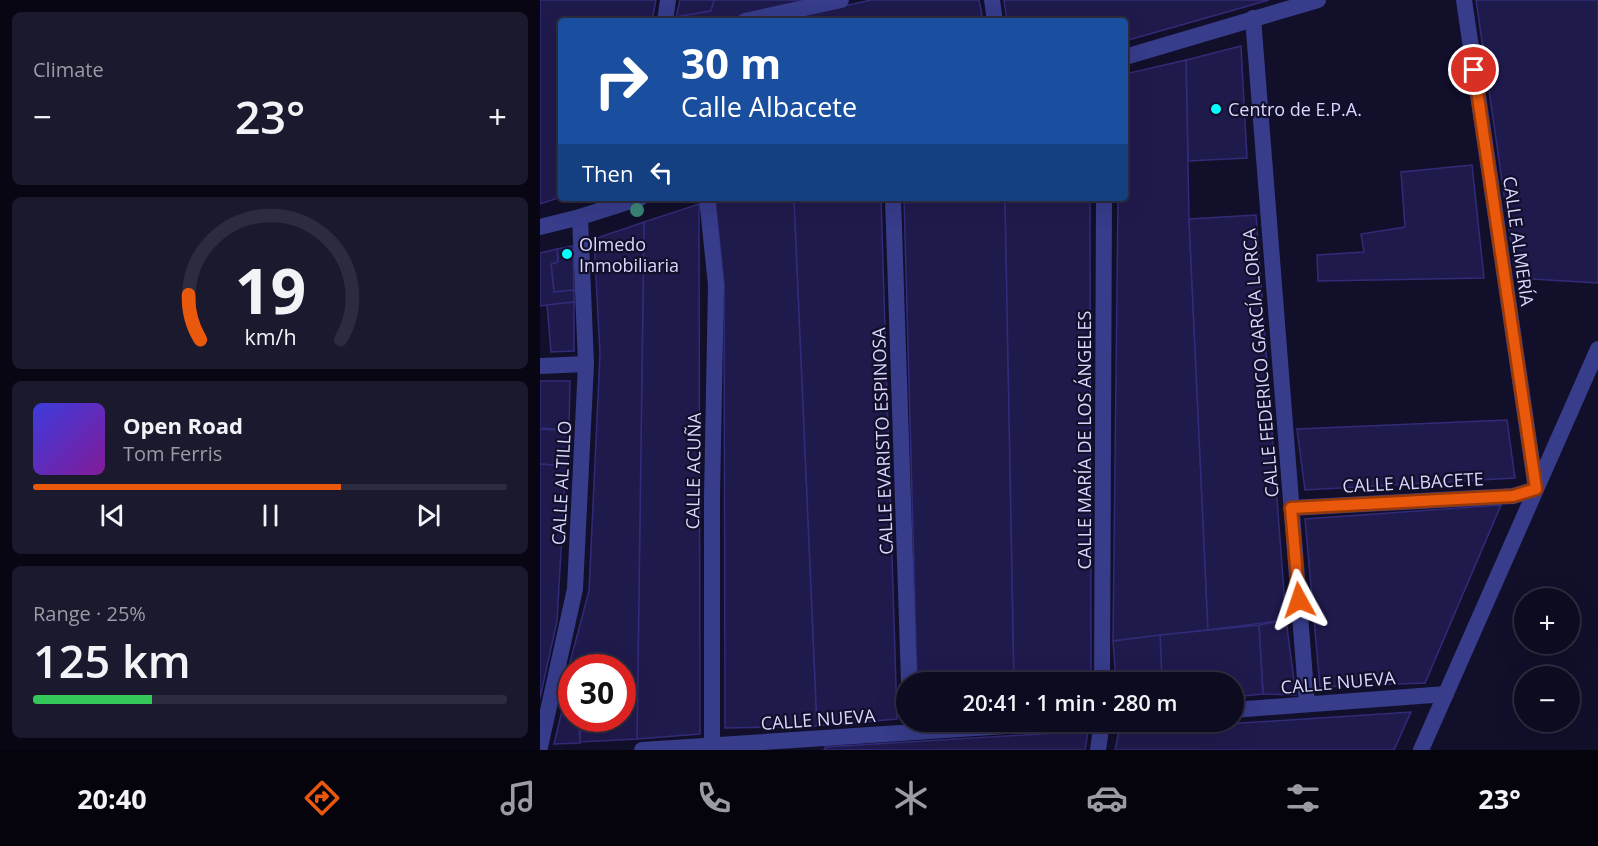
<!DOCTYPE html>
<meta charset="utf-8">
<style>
body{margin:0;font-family:"Open Sans",sans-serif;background:#1b192d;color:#f1f3f6;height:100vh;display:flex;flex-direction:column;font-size:22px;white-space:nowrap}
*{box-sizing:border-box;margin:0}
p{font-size:20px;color:#9a9ba5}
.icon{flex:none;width:33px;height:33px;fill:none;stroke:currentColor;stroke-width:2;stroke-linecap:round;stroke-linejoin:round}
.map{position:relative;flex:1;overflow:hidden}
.details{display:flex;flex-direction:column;gap:12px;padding:12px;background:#070612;width:540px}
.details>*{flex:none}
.hud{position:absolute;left:18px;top:18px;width:570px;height:183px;border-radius:6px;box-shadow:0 6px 24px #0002,0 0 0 2px #2d2b3e;background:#1a4fa0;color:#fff;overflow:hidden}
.controls{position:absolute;left:974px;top:588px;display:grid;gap:12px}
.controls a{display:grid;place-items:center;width:66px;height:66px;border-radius:50%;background:#0d0b20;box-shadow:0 6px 24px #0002,0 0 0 2px #2d2b3e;font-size:30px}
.speed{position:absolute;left:18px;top:654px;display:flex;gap:12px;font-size:30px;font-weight:700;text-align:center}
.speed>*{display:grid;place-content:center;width:78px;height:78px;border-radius:50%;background:#0d0b20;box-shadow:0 6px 24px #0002,0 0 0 2px #2d2b3e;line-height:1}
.speed .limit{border:9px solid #d22;background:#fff;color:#111}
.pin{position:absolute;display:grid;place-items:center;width:51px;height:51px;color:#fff;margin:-26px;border:3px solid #fff;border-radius:50%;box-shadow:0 2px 6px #0007}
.me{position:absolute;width:66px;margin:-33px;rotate:355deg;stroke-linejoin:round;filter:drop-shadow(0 0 4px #0008)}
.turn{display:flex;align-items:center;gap:21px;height:126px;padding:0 24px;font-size:27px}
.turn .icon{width:78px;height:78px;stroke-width:2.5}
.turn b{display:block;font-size:42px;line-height:51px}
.then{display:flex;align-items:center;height:57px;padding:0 24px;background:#0003;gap:12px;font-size:22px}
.big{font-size:45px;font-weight:600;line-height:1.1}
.details .tile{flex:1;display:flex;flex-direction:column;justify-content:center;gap:9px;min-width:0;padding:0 21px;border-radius:9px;background:#1b192d}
.details .dial{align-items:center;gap:0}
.dial svg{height:156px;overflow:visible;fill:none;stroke:#2d2b3e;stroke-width:7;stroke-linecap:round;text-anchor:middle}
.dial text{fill:#f1f3f6;stroke:none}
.song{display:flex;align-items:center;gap:18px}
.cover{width:72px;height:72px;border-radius:9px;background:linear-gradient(135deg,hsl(240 70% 55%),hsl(290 70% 35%))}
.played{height:6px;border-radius:3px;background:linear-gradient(90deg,#ea580c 65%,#2d2b3e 65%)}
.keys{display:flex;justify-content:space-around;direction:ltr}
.heat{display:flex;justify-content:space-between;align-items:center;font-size:33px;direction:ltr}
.charge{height:9px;border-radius:4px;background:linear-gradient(90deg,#34c759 25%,#2d2b3e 0)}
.trip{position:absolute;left:356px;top:672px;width:348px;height:60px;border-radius:30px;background:#0d0b20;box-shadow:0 6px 24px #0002,0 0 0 2px #2d2b3e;font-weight:600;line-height:60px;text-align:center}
.tab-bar{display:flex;height:96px;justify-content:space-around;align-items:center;background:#05040d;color:#9a9ba5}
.tab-bar .icon{width:42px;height:42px}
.tab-bar .current{color:#ea580c}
.tab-bar b{font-size:27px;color:#f1f3f6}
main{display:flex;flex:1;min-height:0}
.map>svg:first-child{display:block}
.building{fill:#1f1a4c;stroke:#322b79;stroke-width:1.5}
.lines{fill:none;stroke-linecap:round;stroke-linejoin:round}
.minor{stroke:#373c8b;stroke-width:16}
.tertiary{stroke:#373c8b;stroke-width:16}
.tree{fill:#3a8677}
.route-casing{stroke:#983908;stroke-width:15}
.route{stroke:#ea580c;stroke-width:10}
.poi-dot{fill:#03feff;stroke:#110f2a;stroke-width:2}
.labels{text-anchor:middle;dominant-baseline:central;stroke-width:4.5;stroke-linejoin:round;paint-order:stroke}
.poi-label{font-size:18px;fill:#d8d7ff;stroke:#110f2a;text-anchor:start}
.street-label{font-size:18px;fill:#d8d7ff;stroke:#110f2a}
</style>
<main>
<section class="details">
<div class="tile"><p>Climate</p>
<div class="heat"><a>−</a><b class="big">23°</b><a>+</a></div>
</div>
<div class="tile dial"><svg viewBox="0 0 100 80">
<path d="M14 69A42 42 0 1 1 86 69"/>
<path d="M14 69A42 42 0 0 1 8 46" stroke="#ea580c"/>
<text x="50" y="56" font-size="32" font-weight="700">19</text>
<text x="50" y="72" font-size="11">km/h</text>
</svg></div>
<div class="tile">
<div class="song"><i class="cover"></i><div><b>Open Road</b><p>Tom Ferris</p></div></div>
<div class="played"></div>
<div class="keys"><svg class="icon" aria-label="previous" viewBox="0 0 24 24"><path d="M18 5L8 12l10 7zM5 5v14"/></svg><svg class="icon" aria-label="pause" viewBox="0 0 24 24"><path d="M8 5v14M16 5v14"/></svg><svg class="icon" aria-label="next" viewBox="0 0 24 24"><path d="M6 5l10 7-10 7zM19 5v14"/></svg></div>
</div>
<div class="tile"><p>Range · 25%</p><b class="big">125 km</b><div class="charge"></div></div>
</section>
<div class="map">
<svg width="1058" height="750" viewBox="0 0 1058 750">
<rect width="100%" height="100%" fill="#110f2a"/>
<!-- building -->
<g class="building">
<path d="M0,0H116L112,21H21V197L0,204Z"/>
<path d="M140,0H174L171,11L136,17Z"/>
<path d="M174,0H269L180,21H136V17L171,11Z"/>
<path d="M331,0H439L443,21H236Z"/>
<path d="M464,0H729L585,41V21H467Z"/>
<path d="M936,0H1058V283L976,278Z"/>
<path d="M701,46L707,158L648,161L646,60Z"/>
<path d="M646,60L649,219L668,630L573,641L578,198H585V74Z"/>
<path d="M932,165L944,278L778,281L777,255L824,252L821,234L865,227L861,172Z"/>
<path d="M175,198H254L277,726L185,728L184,284Z"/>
<path d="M254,198H341L357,719L277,726Z"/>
<path d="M364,198H465L474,682H377Z"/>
<path d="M465,198H550L551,682H474Z"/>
<path d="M159,204L160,734L97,739L104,222Z"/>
<path d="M716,215L746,620L668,630L649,219Z"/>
<path d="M104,222L97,739L40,742L41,718H82V668H32V697L21,696L49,591L60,354L54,239Z"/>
<path d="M33,246L34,290L14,292L11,264L18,262L17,249Z"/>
<path d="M17,249L18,262L11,264L14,292L34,290V302L0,306V253Z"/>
<path d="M34,302V351L11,352L7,305Z"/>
<path d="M0,381H30L29,430L0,428Z"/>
<path d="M967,420L975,478L765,490L757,429Z"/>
<path d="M0,429L29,431L26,466L0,464Z"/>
<path d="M0,464L26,466L17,621L0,698Z"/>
<path d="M961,505L885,683L780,687L765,519Z"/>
<path d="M746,620L756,695L723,694L719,625Z"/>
<path d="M719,625L723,694L693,697V682H622L620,635Z"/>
<path d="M620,635L622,682H576L573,641Z"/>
<path d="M24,702H32V718H38L40,743L14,744Z"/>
<path d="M871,712L854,750H575L579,731Z"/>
<path d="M548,731L545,750H284L285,747Z"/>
</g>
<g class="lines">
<!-- minor -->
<g class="minor">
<path d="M452,0L455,21"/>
<path d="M713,18L767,704"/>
<path d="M125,21L128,0"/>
<path d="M205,21L301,0"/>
<path d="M585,57L778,0"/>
<path d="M167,198L176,285L172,497V745"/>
<path d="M353,198L369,682"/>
<path d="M0,227L40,217L100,198"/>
<path d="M0,366L46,364"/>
<path d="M751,508L973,496L996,489L924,0"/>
<path d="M562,682L564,198"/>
<path d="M693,710L906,694"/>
<path d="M0,747L35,589L46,364L40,217"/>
<path d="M102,750L528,722"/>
<path d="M558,750L562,722"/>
</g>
<!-- tertiary -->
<path class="tertiary" d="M881,750L1058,349"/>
</g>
<!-- trees -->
<circle class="tree" cx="97" cy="210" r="7"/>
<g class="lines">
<defs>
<path id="route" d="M759,600L751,508L973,496L996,489L934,70"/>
</defs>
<!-- route casing -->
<use href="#route" class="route-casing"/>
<!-- route -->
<use href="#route" class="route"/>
</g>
<!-- markers -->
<g class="poi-dot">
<circle cx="676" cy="109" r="6"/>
<circle cx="27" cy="254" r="6"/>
</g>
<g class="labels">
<!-- poi labels -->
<g class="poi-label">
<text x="688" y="109">Centro de E.P.A.</text>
<text x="39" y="244">Olmedo<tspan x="39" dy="21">Inmobiliaria</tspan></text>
</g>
<!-- street labels -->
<g class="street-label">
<text transform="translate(979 241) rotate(82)">CALLE ALMERÍA</text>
<text transform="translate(720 363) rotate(-95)">CALLE FEDERICO GARCÍA LORCA</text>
<text transform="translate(544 440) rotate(-90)">CALLE MARÍA DE LOS ÁNGELES</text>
<text transform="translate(342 441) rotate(-92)">CALLE EVARISTO ESPINOSA</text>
<text transform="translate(153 471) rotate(-89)">CALLE ACUÑA</text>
<text transform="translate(873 482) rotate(-3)">CALLE ALBACETE</text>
<text transform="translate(21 483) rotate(-87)">CALLE ALTILLO</text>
<text transform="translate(798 682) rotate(-5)">CALLE NUEVA</text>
<text transform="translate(278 719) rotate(-4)">CALLE NUEVA</text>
</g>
</g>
</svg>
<div class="controls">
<a>+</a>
<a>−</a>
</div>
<div class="speed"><div class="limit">30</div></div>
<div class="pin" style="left:934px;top:70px;background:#d93025"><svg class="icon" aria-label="arrive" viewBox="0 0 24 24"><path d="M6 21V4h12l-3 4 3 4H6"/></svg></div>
<svg class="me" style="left:759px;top:600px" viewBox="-20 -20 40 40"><path d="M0-17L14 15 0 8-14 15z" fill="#ea580c" stroke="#fff" stroke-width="4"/></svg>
<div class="trip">20:41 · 1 min · 280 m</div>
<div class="hud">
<div class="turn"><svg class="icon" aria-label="right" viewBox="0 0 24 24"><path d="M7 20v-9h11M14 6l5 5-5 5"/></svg><div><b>30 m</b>Calle Albacete</div></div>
<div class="then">Then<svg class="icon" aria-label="left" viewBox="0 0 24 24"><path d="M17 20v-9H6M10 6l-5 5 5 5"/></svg></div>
</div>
</div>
</main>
<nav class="tab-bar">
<b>20:40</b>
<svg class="icon current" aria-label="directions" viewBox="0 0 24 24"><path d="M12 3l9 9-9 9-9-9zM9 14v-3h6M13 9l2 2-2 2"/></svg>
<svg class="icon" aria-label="music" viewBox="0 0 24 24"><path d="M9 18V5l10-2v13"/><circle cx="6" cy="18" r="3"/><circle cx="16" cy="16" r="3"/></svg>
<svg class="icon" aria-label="phone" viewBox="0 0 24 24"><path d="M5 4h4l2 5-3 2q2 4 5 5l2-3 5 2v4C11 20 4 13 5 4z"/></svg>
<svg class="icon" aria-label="climate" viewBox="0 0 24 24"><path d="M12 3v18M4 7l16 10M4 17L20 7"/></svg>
<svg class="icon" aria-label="car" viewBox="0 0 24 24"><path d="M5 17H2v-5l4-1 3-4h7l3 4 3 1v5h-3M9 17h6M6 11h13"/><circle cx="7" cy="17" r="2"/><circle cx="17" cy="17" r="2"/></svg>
<svg class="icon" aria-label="filters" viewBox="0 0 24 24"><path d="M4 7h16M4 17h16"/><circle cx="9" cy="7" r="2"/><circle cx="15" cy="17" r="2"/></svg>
<b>23°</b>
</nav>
